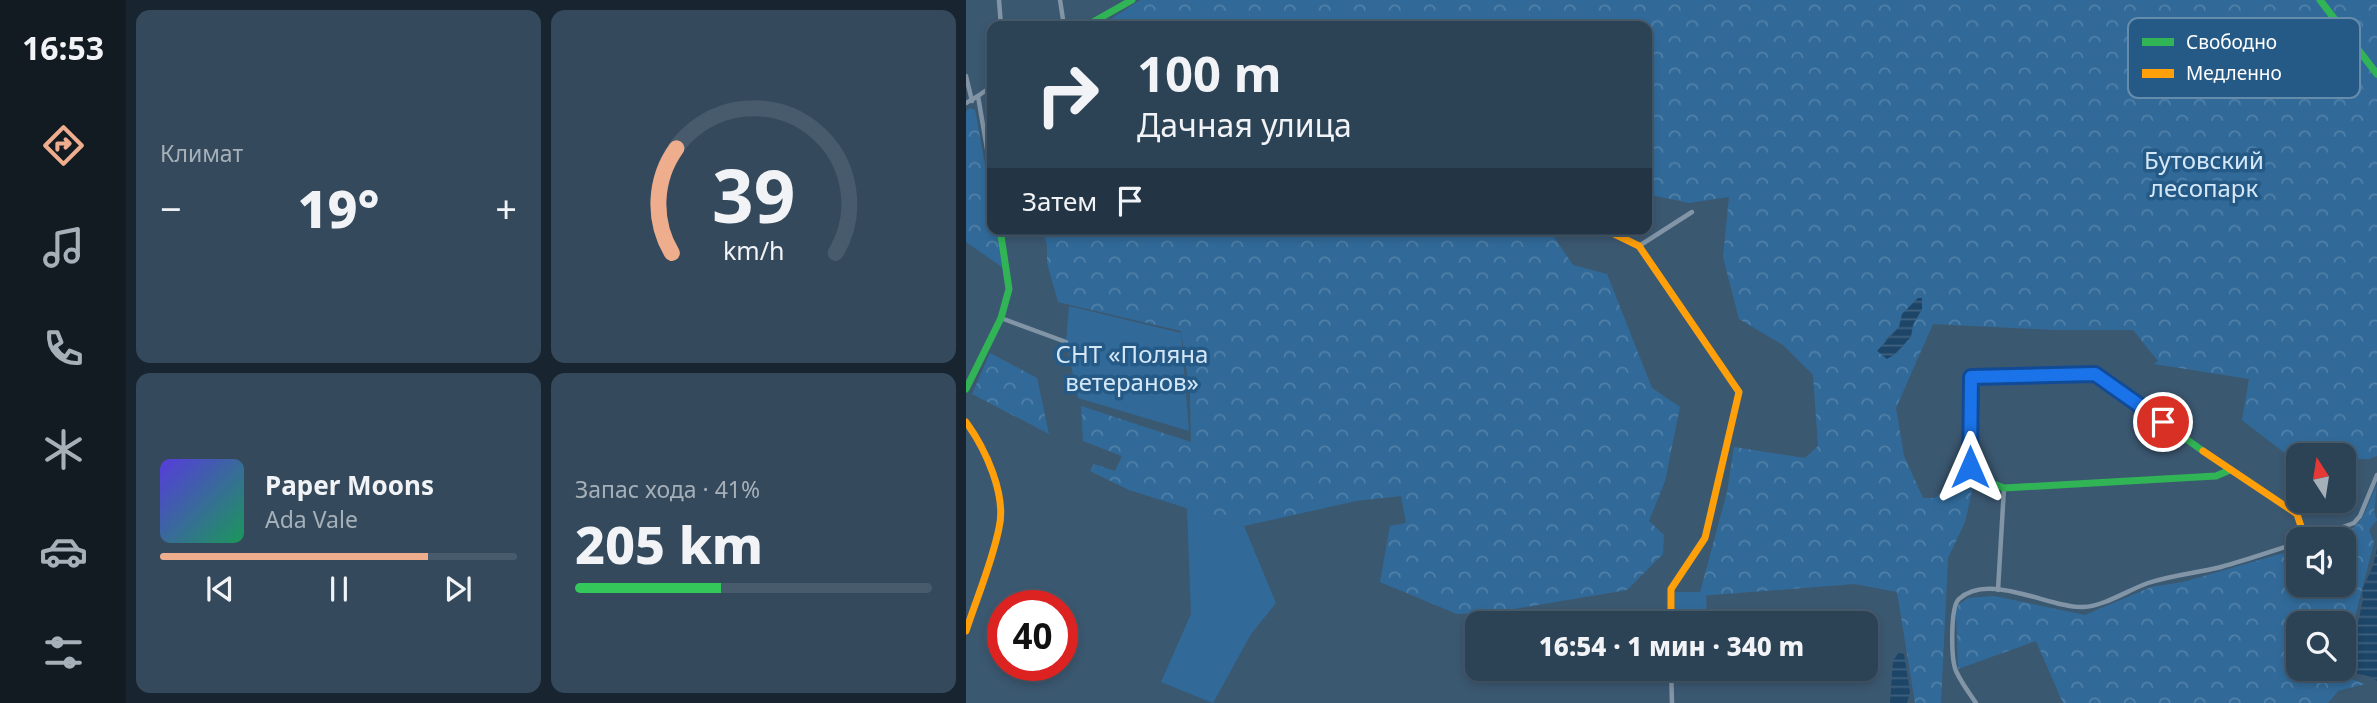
<!DOCTYPE html>
<html lang="ru">
<meta charset="utf-8">
<style>
body{margin:0;font-family:"Noto Sans",sans-serif;background:#34495b;color:#f1f3f6;height:100vh;display:flex;flex-direction:column;font-size:26px;white-space:nowrap}
*{box-sizing:border-box;margin:0}
p{font-size:23px;color:#a6b0b9}
.icon{flex:none;width:38px;height:38px;fill:none;stroke:currentColor;stroke-width:2;stroke-linecap:round;stroke-linejoin:round}
.map{position:relative;flex:1;overflow:hidden}
.panel{display:flex;flex-direction:column;gap:10px;padding:10px;background:#18242f;width:840px}
.panel>*{flex:none}
.hud{position:absolute;left:21px;top:21px;width:665px;height:214px;border-radius:14px;box-shadow:0 4px 10px #0003,0 0 0 2px #485b6c;background:#2c4255;color:#f1f3f6;overflow:hidden}
.needle{width:46px;rotate:348deg}
.controls{position:absolute;left:1320px;top:443px;display:grid;gap:14px}
.controls a{display:grid;place-items:center;width:70px;height:70px;border-radius:14px;background:#2c4255;box-shadow:0 4px 10px #0003,0 0 0 2px #485b6c;font-size:35px}
.speed{position:absolute;left:21px;top:590px;display:flex;gap:14px;font-size:35px;font-weight:700;text-align:center}
.speed>*{display:grid;place-content:center;width:91px;height:91px;border-radius:50%;background:#2c4255;box-shadow:0 4px 10px #0003,0 0 0 2px #485b6c;line-height:1}
.speed .limit{border:10px solid #d22;background:#fff;color:#111}
.pin{position:absolute;display:grid;place-items:center;width:60px;height:60px;color:#fff;margin:-30px;border:4px solid #fff;border-radius:50%;box-shadow:0 2px 7px #0007}
.me{position:absolute;width:77px;margin:-38px;rotate:0deg;stroke-linejoin:round;filter:drop-shadow(0 0 5px #0008)}
.turn{display:flex;align-items:center;gap:24px;height:147px;padding:0 35px;font-size:32px}
.turn .icon{width:91px;height:91px;stroke-width:2.5}
.turn b{display:block;font-size:49px;line-height:60px}
.then{display:flex;align-items:center;height:66px;padding:0 35px;background:#0003;gap:14px;font-size:26px}
.big{font-size:52px;font-weight:800;line-height:1.1}
.panel .card{flex:1;display:flex;flex-direction:column;justify-content:center;gap:10px;min-width:0;padding:0 24px;border-radius:14px;background:#34495b}
.panel .dial{align-items:center;gap:0}
.dial svg{height:182px;overflow:visible;fill:none;stroke:#485b6c;stroke-width:7;stroke-linecap:round;text-anchor:middle}
.dial text{fill:#f1f3f6;stroke:none}
.song{display:flex;align-items:center;gap:21px}
.cover{width:84px;height:84px;border-radius:10px;background:linear-gradient(135deg,hsl(250 70% 55%),hsl(150 70% 35%))}
.played{height:7px;border-radius:4px;background:linear-gradient(90deg,#eead8d 75%,#485b6c 75%)}
.keys{display:flex;justify-content:space-around;direction:ltr}
.heat{display:flex;justify-content:space-between;align-items:center;font-size:38px;direction:ltr}
.charge{height:10px;border-radius:5px;background:linear-gradient(90deg,#34c759 41%,#485b6c 0)}
.panel .tiles{flex:1;display:grid;gap:10px;grid-template-columns:repeat(2,1fr)}
.trip{position:absolute;left:499px;top:611px;width:413px;height:70px;border-radius:14px;background:#2c4255;box-shadow:0 4px 10px #0003,0 0 0 2px #485b6c;font-weight:800;line-height:70px;text-align:center}
main{display:flex;flex:1;min-height:0}
.tab-bar{display:flex;flex-direction:column;width:126px;justify-content:space-around;align-items:center;background:#121a22;color:#a6b0b9}
.tab-bar .icon{width:49px;height:49px}
.tab-bar .active{color:#eead8d}
.tab-bar b{font-size:32px;color:#f1f3f6}
.map>svg:first-child{display:block}
.forest{fill:url(#forest-crowns);fill-rule:evenodd}
.garden{fill:#316a99}
.water{fill:url(#water-rules)}
.lines{fill:none;stroke-linecap:round;stroke-linejoin:round}
.street{stroke:#8295a6;stroke-width:4.5}
.fast{stroke:#30b455;stroke-width:7}
.slow{stroke:#ff9f0a;stroke-width:7}
.route-casing{stroke:#114b97;stroke-width:18}
.route{stroke:#1a73e8;stroke-width:12}
.labels{text-anchor:middle;dominant-baseline:central;stroke-width:7;stroke-linejoin:round;paint-order:stroke}
.park-label{font-size:24px;fill:#d4e7f7;stroke:#255a87}
.key{fill:#255a87;stroke:#668cab;stroke-width:2}
.key-label{font-size:19px;fill:#fff}
</style>
<main>
<nav class="tab-bar">
<b>16:53</b>
<svg class="icon active" aria-label="directions" viewBox="0 0 24 24"><path d="M12 3l9 9-9 9-9-9zM9 14v-3h6M13 9l2 2-2 2"/></svg>
<svg class="icon" aria-label="music" viewBox="0 0 24 24"><path d="M9 18V5l10-2v13"/><circle cx="6" cy="18" r="3"/><circle cx="16" cy="16" r="3"/></svg>
<svg class="icon" aria-label="phone" viewBox="0 0 24 24"><path d="M5 4h4l2 5-3 2q2 4 5 5l2-3 5 2v4C11 20 4 13 5 4z"/></svg>
<svg class="icon" aria-label="climate" viewBox="0 0 24 24"><path d="M12 3v18M4 7l16 10M4 17L20 7"/></svg>
<svg class="icon" aria-label="car" viewBox="0 0 24 24"><path d="M5 17H2v-5l4-1 3-4h7l3 4 3 1v5h-3M9 17h6M6 11h13"/><circle cx="7" cy="17" r="2"/><circle cx="17" cy="17" r="2"/></svg>
<svg class="icon" aria-label="filters" viewBox="0 0 24 24"><path d="M4 7h16M4 17h16"/><circle cx="9" cy="7" r="2"/><circle cx="15" cy="17" r="2"/></svg>
</nav>
<section class="panel">
<div class="tiles">
<div class="card"><p>Климат</p>
<div class="heat"><a>−</a><b class="big">19°</b><a>+</a></div>
</div>
<div class="card dial"><svg viewBox="0 0 100 80">
<path d="M14 69A42 42 0 1 1 86 69"/>
<path d="M14 69A42 42 0 0 1 16 23" stroke="#eead8d"/>
<text x="50" y="56" font-size="32" font-weight="700">39</text>
<text x="50" y="72" font-size="11">km/h</text>
</svg></div>
<div class="card">
<div class="song"><i class="cover"></i><div><b>Paper Moons</b><p>Ada Vale</p></div></div>
<div class="played"></div>
<div class="keys"><svg class="icon" aria-label="previous" viewBox="0 0 24 24"><path d="M18 5L8 12l10 7zM5 5v14"/></svg><svg class="icon" aria-label="pause" viewBox="0 0 24 24"><path d="M8 5v14M16 5v14"/></svg><svg class="icon" aria-label="next" viewBox="0 0 24 24"><path d="M6 5l10 7-10 7zM19 5v14"/></svg></div>
</div>
<div class="card"><p>Запас хода · 41%</p><b class="big">205 km</b><div class="charge"></div></div>
</div>
</section>
<div class="map">
<svg width="1411" height="703" viewBox="0 0 1411 703">
<defs>
<pattern id="forest-crowns" width="20" height="18" patternUnits="userSpaceOnUse" patternTransform="scale(1.75)"><rect width="20" height="18" fill="#316a99"/><path d="M2 6a3 3 0 1 1 6 0M12 15a3 3 0 1 1 6 0" fill="none" stroke="#5080a8"/></pattern>
<pattern id="water-rules" width="6" height="5" patternUnits="userSpaceOnUse" patternTransform="scale(1.75)"><rect width="6" height="5" fill="#1d4568"/><path d="M0 2.5h6" fill="none" stroke="#3f617f"/></pattern>
</defs>
<rect width="100%" height="100%" fill="#3b5871"/>
<!-- forest -->
<g class="forest">
<path d="M174,0H1411V456L1403,459H1377V455H1332V461H1329L1276,420L1283,379L1188,364L1192,361L1167,330H1090L967,324L930,408L938,456L957,498H969L988,481L1007,487L999,522L982,558L975,703H949L931,592L889,584L733,596L761,492L768,447L839,458L852,446L847,375L817,345L773,319L757,257L763,197L723,203L681,194V26H134ZM952,298L956,309L950,317L938,345L928,355L919,340L933,327L937,314Z"/>
<path d="M4,108L9,110L26,202V229H31L36,267L0,242V111Z"/>
<path d="M76,229H579L588,237L607,265L641,274L686,388L714,407L699,481L683,521L698,535L697,554L661,590L524,613L491,614L414,582L424,526L440,523L435,496L390,501L278,526L163,490L124,471L128,464L149,471L156,456L117,441L115,406L225,442L224,395L215,331L92,302L81,263V245Z"/>
<path d="M24,353L71,378L83,434L6,394Z"/>
<path d="M1411,484L1408,512L1411,520L1403,530L1408,542L1389,617L1377,629V623H1332V668L1366,669V672L1399,684L1372,691L1362,703H1097L1070,641L992,669L990,611L992,605L1002,598L1028,596L1119,615L1185,587L1217,582L1332,549V584H1377V539H1365C1398,529 1398,513 1411,484Z"/>
</g>
<!-- garden -->
<g class="garden">
<path d="M103,306L215,333L223,431L112,398L100,342Z"/>
<path d="M221,508L278,526L310,603L285,634L247,703L195,682L225,614Z"/>
<path d="M709,592H740L741,623H709Z"/>
</g>
<!-- water -->
<g class="water">
<path d="M952,298H956V309L947,325L945,337L928,355L921,359L911,351L933,327L936,314Z"/>
<path d="M1411,548V681C1399,671 1385,676 1373,669L1377,668V650L1383,648L1387,625L1392,623L1397,599L1396,590L1407,566Z"/>
<path d="M933,652L938,654L944,692L941,703H924L927,661Z"/>
</g>
<g class="lines">
<!-- street -->
<g class="street">
<path d="M33,0L35,26"/>
<path d="M94,0L98,26"/>
<path d="M0,76L6,101"/>
<path d="M26,86L12,96L26,178"/>
<path d="M0,103L12,96"/>
<path d="M673,246L726,212"/>
<path d="M35,318L100,342"/>
<path d="M1343,539L1388,523L1394,516L1411,475"/>
<path d="M1032,590L1038,488"/>
<path d="M705,668L706,703"/>
<path d="M1010,703C1003,693 995,682 990,671C985,659 984,607 993,599C1022,571 1086,609 1117,607C1139,606 1162,590 1182,583C1206,575 1231,573 1255,567C1281,560 1306,551 1332,543"/>
</g>
<!-- fast -->
<g class="fast">
<path d="M1354,0L1411,74"/>
<path d="M120,26L166,0"/>
<path d="M0,389L35,318L43,289L34,229"/>
<path d="M1237,451L1129,374L1005,377L1004,467L1007,476L1038,488L1250,476L1264,470"/>
</g>
<!-- slow -->
<g class="slow">
<path d="M638,229L673,246L773,392L739,538L705,589V623"/>
<path d="M0,422C19,448 41,495 33,528C26,563 11,597 0,631"/>
<path d="M1237,451L1331,514L1339,539"/>
</g>
</g>
<g class="lines">
<defs>
<path id="route" d="M1004,467L1005,377L1129,374L1197,422"/>
</defs>
<!-- route casing -->
<use href="#route" class="route-casing"/>
<!-- route -->
<use href="#route" class="route"/>
</g>
<g class="labels">
<!-- park labels -->
<g class="park-label">
<text x="1238" y="159">Бутовский<tspan x="1238" dy="28">лесопарк</tspan></text>
<text x="166" y="353">СНТ «Поляна<tspan x="166" dy="28">ветеранов»</tspan></text>
</g>
</g>
<!-- legend -->
<rect x="1162" y="18" width="232" height="80" rx="10" class="key"/>
<rect x="1176" y="38" width="32" height="8" fill="#30b455"/>
<rect x="1176" y="69" width="32" height="9" fill="#ff9f0a"/>
<g class="key-label">
<text x="1220" y="49">Свободно</text>
<text x="1220" y="80">Медленно</text>
</g>
</svg>
<div class="controls">
<a><svg class="needle" viewBox="-14 -14 28 28"><path d="M0-13l5 13h-10z" fill="#e53935"/><path d="M0 13l5-13h-10z" fill="#a6b0b9"/></svg></a>
<a><svg class="icon" aria-label="sound" viewBox="0 0 24 24"><path d="M4 9h4l5-4v14l-5-4H4zM17 9q2 3 0 6"/></svg></a>
<a><svg class="icon" aria-label="search" viewBox="0 0 24 24"><circle cx="10" cy="10" r="6"/><path d="M15 15l6 6"/></svg></a>
</div>
<div class="speed"><div class="limit">40</div></div>
<div class="pin" style="left:1197px;top:422px;background:#d93025"><svg class="icon" aria-label="arrive" viewBox="0 0 24 24"><path d="M6 21V4h12l-3 4 3 4H6"/></svg></div>
<svg class="me" style="left:1004px;top:467px" viewBox="-20 -20 40 40"><path d="M0-17L14 15 0 8-14 15z" fill="#1a73e8" stroke="#fff" stroke-width="4"/></svg>
<div class="trip">16:54 · 1 мин · 340 m</div>
<div class="hud">
<div class="turn"><svg class="icon" aria-label="right" viewBox="0 0 24 24"><path d="M7 20v-9h11M14 6l5 5-5 5"/></svg><div><b>100 m</b>Дачная улица</div></div>
<div class="then">Затем<svg class="icon" aria-label="arrive" viewBox="0 0 24 24"><path d="M6 21V4h12l-3 4 3 4H6"/></svg></div>
</div>
</div>
</main>
